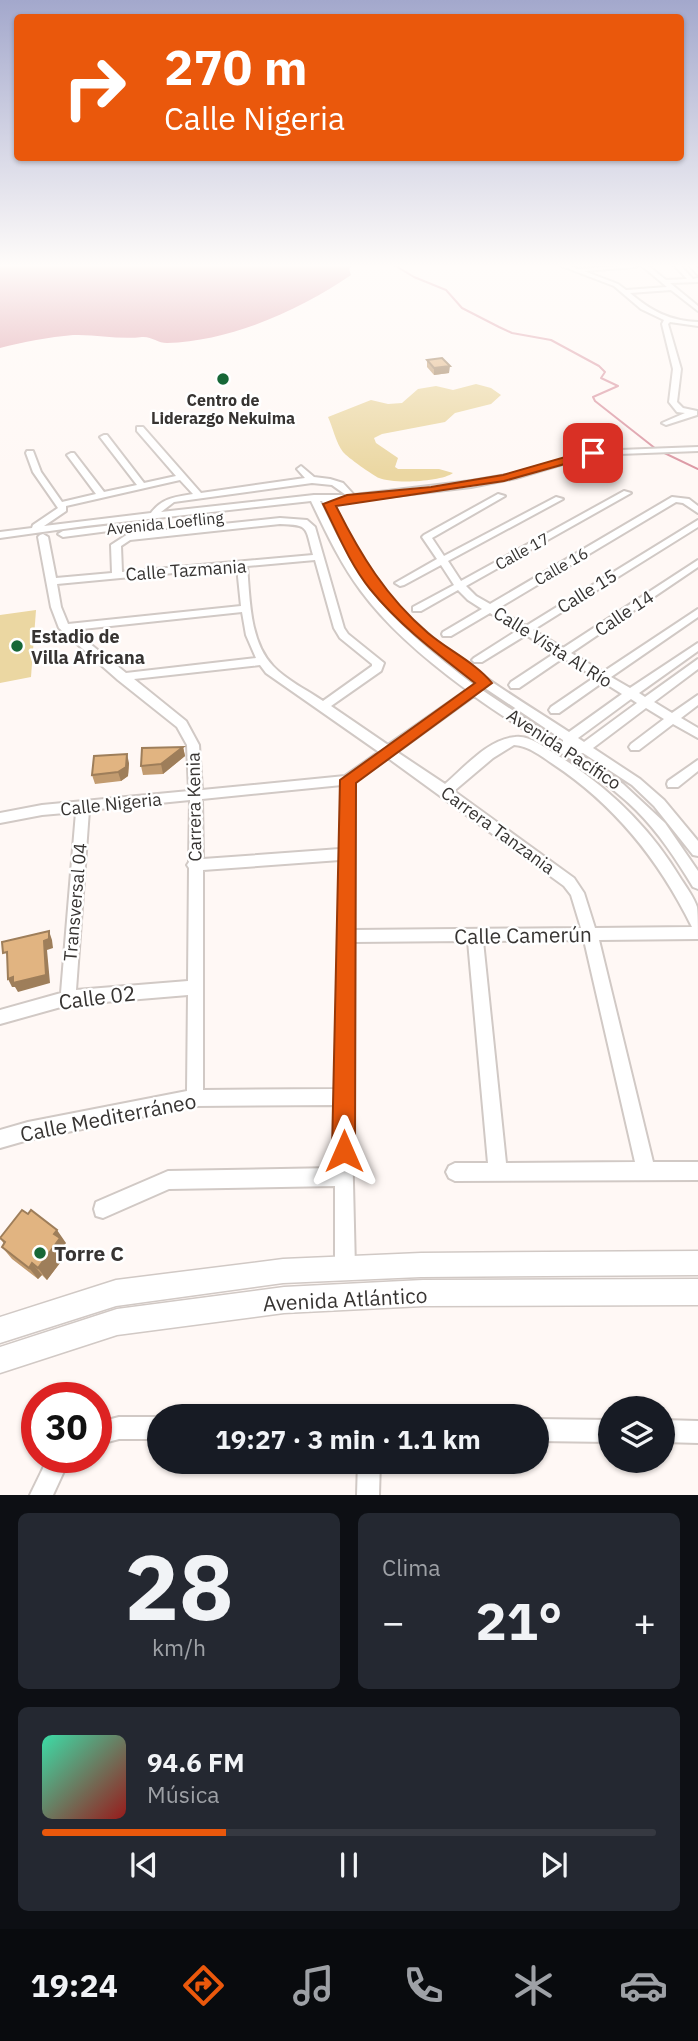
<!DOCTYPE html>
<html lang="es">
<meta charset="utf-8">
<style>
body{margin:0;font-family:"IBM Plex Sans",sans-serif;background:#242831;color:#f1f3f6;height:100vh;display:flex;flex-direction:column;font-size:26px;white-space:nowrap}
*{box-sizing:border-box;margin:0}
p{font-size:23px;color:#9ea1a6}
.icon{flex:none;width:38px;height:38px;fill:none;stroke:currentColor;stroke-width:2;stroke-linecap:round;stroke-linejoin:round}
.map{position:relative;height:1495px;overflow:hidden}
.drawer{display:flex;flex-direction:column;gap:18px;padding:18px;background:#0d0f14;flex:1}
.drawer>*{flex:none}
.banner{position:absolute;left:14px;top:14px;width:670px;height:147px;border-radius:7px;box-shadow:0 2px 5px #0004;background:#ea580c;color:#fff;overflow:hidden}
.controls{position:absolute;left:598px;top:1396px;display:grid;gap:14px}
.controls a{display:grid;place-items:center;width:77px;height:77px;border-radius:50%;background:#171b24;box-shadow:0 2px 5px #0004;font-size:35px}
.speed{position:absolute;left:21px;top:1382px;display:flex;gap:14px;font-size:35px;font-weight:700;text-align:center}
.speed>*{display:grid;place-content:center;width:91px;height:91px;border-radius:50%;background:#171b24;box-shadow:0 2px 5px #0004;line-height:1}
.speed .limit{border:10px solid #d22;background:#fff;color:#111}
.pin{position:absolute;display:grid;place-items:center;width:60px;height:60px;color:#fff;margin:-30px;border-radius:14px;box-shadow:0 4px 10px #0006}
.me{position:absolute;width:77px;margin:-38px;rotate:0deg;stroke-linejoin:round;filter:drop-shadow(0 0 5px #0008)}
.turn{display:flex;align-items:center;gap:24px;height:147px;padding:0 35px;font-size:32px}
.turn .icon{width:91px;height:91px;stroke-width:2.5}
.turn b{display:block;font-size:49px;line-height:60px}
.big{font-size:52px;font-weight:800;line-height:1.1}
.drawer .card{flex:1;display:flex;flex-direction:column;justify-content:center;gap:10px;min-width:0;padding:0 24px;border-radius:10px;background:#242831}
.drawer .dial{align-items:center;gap:0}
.dial b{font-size:91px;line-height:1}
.song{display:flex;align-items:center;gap:21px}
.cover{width:84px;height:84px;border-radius:10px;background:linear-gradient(135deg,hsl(160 70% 55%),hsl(0 70% 35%))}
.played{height:7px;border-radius:4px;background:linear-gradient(90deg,#ea580c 30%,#363941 30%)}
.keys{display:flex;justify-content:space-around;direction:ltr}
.heat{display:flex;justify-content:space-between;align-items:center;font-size:38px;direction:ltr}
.drawer .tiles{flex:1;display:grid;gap:18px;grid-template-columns:1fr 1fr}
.card:last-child{grid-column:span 2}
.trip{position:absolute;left:147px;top:1404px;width:402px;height:70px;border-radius:35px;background:#171b24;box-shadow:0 2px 5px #0004;font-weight:800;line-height:70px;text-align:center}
.dock{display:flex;height:112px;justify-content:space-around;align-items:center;background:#090b0e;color:#9ea1a6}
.dock .icon{width:49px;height:49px}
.dock .selected{color:#ea580c}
.dock b{font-size:32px;color:#f1f3f6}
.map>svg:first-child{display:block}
.green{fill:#ebd7a2}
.water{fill:#db96a2}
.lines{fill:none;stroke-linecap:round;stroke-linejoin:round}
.stream{stroke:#db96a2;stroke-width:2}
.minor-casing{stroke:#d1c9c5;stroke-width:4}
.major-casing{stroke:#d1c9c5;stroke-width:3}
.minor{fill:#fff;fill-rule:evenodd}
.major{fill:#fff;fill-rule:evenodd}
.wall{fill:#c29b6f}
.shaded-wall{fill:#9e7e5a}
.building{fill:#e1b481;stroke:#9e7e5a;stroke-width:2}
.route{fill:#ea580c;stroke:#983908;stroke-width:2}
.poi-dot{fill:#176737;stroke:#fff;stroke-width:2.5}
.labels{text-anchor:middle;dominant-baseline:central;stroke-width:5;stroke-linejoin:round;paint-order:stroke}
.far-poi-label{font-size:16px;font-weight:bold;fill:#373432;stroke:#fff}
.far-street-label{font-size:16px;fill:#373432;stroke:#fff}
.street-label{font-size:18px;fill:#373432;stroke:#fff}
.poi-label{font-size:18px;font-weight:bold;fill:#373432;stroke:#fff;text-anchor:start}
.near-street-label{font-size:21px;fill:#373432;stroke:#fff}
.near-poi-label{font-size:21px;font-weight:bold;fill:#373432;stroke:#fff;text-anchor:start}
</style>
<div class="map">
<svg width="698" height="1495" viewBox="0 0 698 1495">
<rect width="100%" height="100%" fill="#fff8f5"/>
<!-- green -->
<g class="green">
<path d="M476,384L491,388L501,395L491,404L455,413L445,422L382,434L374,438L376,443L398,458L395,467L398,469H439L453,473C441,482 393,484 379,478C374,476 347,457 343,452C336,443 333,428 328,417L371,400L388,404L402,403L418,389L436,386L453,390Z"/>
<path d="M36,610L31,677L0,683V615Z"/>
</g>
<!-- water -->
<path class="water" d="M0,265H352V266L349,269L351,275C302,309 232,341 167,343C158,343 151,336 142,337C119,340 97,334 73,335C49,337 23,342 0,348Z"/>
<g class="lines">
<!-- stream -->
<path class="stream" d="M394,265L414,277L446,290L462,308L499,327L512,333L551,340L599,366L605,372L601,378L618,386L593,397L595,401L656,449L698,469"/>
<defs>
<g id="minor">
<path d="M559,265H566L578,269L638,265L635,267L584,271L618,284L626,290L667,287L641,265H647L666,280L687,279L674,265H680L693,279L698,278V282L670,283L698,306V311L671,290L630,293C651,311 670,321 698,322V326L670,322L668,324L681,369L677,402L683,408L697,411V415L666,425L662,423L685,413L677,412L669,402L673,369L662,324L664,320L641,309L614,286Z"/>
<path d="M689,265H695L698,269V275Z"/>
<path d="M137,427H143L201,493L305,478L297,469L301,466L314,477L330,479L343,483L354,495L471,481L512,474L593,451L698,447V451L593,455L516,478L471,487L352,501H331C343,522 353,546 367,567C417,640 497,685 569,732L622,694L603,682L559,713H551L549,710L551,707L595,677L563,658L519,688H511L509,685L511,682L555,653L526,635L482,662H474L472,660L474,658L518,630L490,613L451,636H443L442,634L443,632L482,609L468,600L458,590L421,611H413V607L454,585L441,565L404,585L400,586L395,583L437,559L422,537L424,535L498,494L505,496L432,538L444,556L556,497L563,499L448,561L461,581L624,491L631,493L466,586L476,596L490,604L672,497L689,499L698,506V513L683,503L676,502L497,609L526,626L698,520V527L533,630L563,648L698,560V567L571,653L603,672L698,609V617L611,677L630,688L698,643V651L639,693L645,697L698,659V669L654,702L672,713L698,695V705L681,718L698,728V738L673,724L639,750H631L629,747L631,744L664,719L646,708L593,748L640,779L664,800L698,841V856L693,855L654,806L632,785L583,753L580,754L623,784L665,823L698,871V889L693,887C676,859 659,833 636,810C589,764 527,735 474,696L397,752L445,784C464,768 488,739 515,737C529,735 542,746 554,753C606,785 650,827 681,879C687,888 694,898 697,907C698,916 698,930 698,939L599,940L653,1162H698V1180L455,1181L449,1178L446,1172L449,1166L455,1163H488L468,941L353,942L351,1097L355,1269L352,1276L345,1279L338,1276L335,1269V1186L169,1189L103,1218L96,1216L94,1209L96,1202L168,1171L335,1168V1105L195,1106L28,1140L0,1148V1130L28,1122L187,1091L188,995L68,1005L0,1024V1010L61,993L76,812L42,815L0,823V813L42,805L189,791L187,745L177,727L118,680L59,628L51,607L38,537L40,535L43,534L48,537L56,578L112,573L111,545L128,534L280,518L307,520L315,527L344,628L348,634L384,663L381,671L331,706L388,745L467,690C429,662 389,629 361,591C340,563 326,532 311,501L85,526L0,538V532L32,528L33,525L58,508L33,472L26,453L27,451H33L41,472L62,502L96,494L67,455L71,453H74L104,492L137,485L100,437L104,435H107L144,483L176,476L137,431ZM180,480L193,494C175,497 162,498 151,513L44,526L66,511V506ZM312,483L332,485L346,495H314L161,512L174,502ZM320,501H322C334,523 344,546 357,567C388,615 433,649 477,683L474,685C436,656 396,624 367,586C348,560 334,530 320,501ZM280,524C310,525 305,527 313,555L122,572L121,546L130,540ZM315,560L334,628L340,638L372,664V666L323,701C307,690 286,680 273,666C249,641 250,598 247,566ZM237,567L241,606L68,624L61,607L57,584ZM242,612L246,635L256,658L126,673L73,630ZM260,665L266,673L379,752L345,776L202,790L199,745L186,721L134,679ZM485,688L563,740V744L482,690ZM631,699L637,703L584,742L578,738ZM514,745C529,746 541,756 553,764C615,805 659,860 692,927L595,928L584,893L574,878L454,791L493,758ZM388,758L564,886L571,895L581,928L353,930L354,782ZM342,785L340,849L203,859L202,799ZM190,800L189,862L187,865L189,868L188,981L76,990L89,810ZM340,860L335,1089L203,1090V870ZM584,940L635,1162L506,1163L483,941Z"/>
<path d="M121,524L126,527L124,529L63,537L58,534L63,531Z"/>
<path d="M698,760V771L678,787H668L667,784L668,781Z"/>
<path d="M119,1417H159V1439H119L96,1445V1423Z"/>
<path d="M537,1419L611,1420V1442L537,1441Z"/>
<path d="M663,1420L698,1421V1443L663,1442Z"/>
<path d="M48,1458H70L53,1495H30Z"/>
<path d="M358,1461H380L379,1495H357Z"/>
</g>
<g id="major">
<path d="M698,1251V1275L421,1277L283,1283L116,1306L0,1343V1317L116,1280L283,1259L421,1253Z"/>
<path d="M698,1279V1305L423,1306L284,1313L117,1335L0,1373V1347L117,1309L284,1287L423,1280Z"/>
</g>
</defs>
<!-- minor casing -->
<use href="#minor" class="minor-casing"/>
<!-- major casing -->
<use href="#major" class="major-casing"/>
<!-- minor -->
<use href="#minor" class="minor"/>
<!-- major -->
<use href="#major" class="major"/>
</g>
<!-- wall -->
<g class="wall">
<path d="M427,360L449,373L434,375L427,367Z"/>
<path d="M183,747L185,756L163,774L143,775L141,766Z"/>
<path d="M129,763L128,776L121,781L95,784L92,775Z"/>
<path d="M0,1238L66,1243L64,1245L69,1251L47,1280L42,1275L38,1279L12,1259L2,1247L4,1244Z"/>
</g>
<!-- shaded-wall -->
<g class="shaded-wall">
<path d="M450,366L449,373L434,375V368Z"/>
<path d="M183,747L185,756L163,774L161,764Z"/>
<path d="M127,754L129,763L128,776L121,781L118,772Z"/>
<path d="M49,931L52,940L53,948L47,950L50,983L18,992L15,987H12L8,979L44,941Z"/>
<path d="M57,1230L66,1243L64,1245L69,1251L47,1280L38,1268L54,1234Z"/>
<path d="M32,1263L42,1275L38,1279L29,1268Z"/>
</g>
<!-- building -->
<g class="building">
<path d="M442,358L450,366L434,368L427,360Z"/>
<path d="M183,747L161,764L141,766L142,748Z"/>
<path d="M127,754L126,767L118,772L92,775L94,756Z"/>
<path d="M49,931V939L44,941L46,975L13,983V977L8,979L7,952L3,953L2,942Z"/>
<path d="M22,1210L28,1214L31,1210L57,1230L54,1234L60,1238L38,1268L32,1263L29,1268L2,1247L5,1242L0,1238Z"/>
</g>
<!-- sky -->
<linearGradient id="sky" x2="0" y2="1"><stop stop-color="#a3a8cc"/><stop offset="0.56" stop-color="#fffcfa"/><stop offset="1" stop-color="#fffcfa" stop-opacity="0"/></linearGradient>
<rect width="698" height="474" fill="url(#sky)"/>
<!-- route -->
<path class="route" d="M593,449L597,450V455L504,481L336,506C360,554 386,597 428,633C448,650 476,663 492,683L356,783L355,1151L352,1159L344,1162L335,1159L332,1151L340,780L475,683C438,654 400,626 370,589C350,564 337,532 323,504L347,495L431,487L503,475Z"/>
<!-- markers -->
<g class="poi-dot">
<circle cx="223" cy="379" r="7"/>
<circle cx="17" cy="646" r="7"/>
<circle cx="40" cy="1253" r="7"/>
</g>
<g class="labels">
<!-- far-poi labels -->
<g class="far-poi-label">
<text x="223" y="400">Centro de<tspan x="223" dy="18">Liderazgo Nekuima</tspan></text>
</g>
<!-- far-street labels -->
<g class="far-street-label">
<text transform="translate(165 523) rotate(-6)">Avenida Loefling</text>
<text transform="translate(522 551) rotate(-29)">Calle 17</text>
<text transform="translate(561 566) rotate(-30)">Calle 16</text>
</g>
<!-- street labels -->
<g class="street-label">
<text transform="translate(186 570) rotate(-4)">Calle Tazmania</text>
<text transform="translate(587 591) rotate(-32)">Calle 15</text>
<text transform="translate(624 613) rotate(-34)">Calle 14</text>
<text transform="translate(553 647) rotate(32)">Calle Vista Al Río</text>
<text transform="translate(564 749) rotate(33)">Avenida Pacífico</text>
<text transform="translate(111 804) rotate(-6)">Calle Nigeria</text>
<text transform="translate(194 807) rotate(-91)">Carrera Kenia</text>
<text transform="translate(498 830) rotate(36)">Carrera Tanzania</text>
<text transform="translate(75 902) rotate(-85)">Transversal 04</text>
</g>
<!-- poi labels -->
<g class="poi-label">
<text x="31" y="636">Estadio de<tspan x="31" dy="21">Villa Africana</tspan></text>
</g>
<!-- near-street labels -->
<g class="near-street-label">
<text transform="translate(523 935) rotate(-1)">Calle Camerún</text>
<text transform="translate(97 997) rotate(-7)">Calle 02</text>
<text transform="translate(108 1117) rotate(-11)">Calle Mediterráneo</text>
<text transform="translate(345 1299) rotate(-3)">Avenida Atlántico</text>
</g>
<!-- near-poi labels -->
<g class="near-poi-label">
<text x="54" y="1253">Torre C</text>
</g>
</g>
</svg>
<div class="controls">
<a><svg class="icon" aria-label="layers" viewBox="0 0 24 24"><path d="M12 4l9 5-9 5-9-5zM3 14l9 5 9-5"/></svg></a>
</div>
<div class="speed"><div class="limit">30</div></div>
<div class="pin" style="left:593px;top:453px;background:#d93025"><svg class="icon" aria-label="arrive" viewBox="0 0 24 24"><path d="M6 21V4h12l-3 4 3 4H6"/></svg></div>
<svg class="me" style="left:344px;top:1151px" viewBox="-20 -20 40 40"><path d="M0-17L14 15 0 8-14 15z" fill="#ea580c" stroke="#fff" stroke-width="4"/></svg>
<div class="trip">19:27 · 3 min · 1.1 km</div>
<div class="banner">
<div class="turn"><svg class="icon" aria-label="right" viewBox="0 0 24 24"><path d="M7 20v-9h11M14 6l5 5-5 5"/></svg><div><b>270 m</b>Calle Nigeria</div></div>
</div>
</div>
<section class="drawer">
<div class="tiles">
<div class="card dial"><b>28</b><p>km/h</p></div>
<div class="card"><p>Clima</p>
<div class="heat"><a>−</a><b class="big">21°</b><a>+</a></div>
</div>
<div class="card">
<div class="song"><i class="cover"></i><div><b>94.6 FM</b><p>Música</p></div></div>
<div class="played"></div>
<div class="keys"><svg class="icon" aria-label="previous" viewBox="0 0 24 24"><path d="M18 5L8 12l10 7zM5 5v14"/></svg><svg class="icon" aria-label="pause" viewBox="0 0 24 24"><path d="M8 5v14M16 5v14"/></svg><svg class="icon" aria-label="next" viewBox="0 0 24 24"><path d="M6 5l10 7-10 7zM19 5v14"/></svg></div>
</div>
</div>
</section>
<nav class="dock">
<b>19:24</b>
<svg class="icon selected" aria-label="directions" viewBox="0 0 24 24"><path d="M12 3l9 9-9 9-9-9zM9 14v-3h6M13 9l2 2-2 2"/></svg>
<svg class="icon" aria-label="music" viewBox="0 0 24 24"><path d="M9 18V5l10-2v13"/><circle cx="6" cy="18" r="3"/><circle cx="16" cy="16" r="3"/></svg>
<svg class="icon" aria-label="phone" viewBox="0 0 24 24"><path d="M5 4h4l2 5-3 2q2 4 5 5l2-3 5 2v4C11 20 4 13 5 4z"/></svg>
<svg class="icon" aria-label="climate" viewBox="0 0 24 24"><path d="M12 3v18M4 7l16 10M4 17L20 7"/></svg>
<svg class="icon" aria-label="car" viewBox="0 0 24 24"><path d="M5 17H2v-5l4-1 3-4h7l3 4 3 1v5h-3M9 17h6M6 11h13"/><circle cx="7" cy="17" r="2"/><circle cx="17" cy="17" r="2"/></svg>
</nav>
